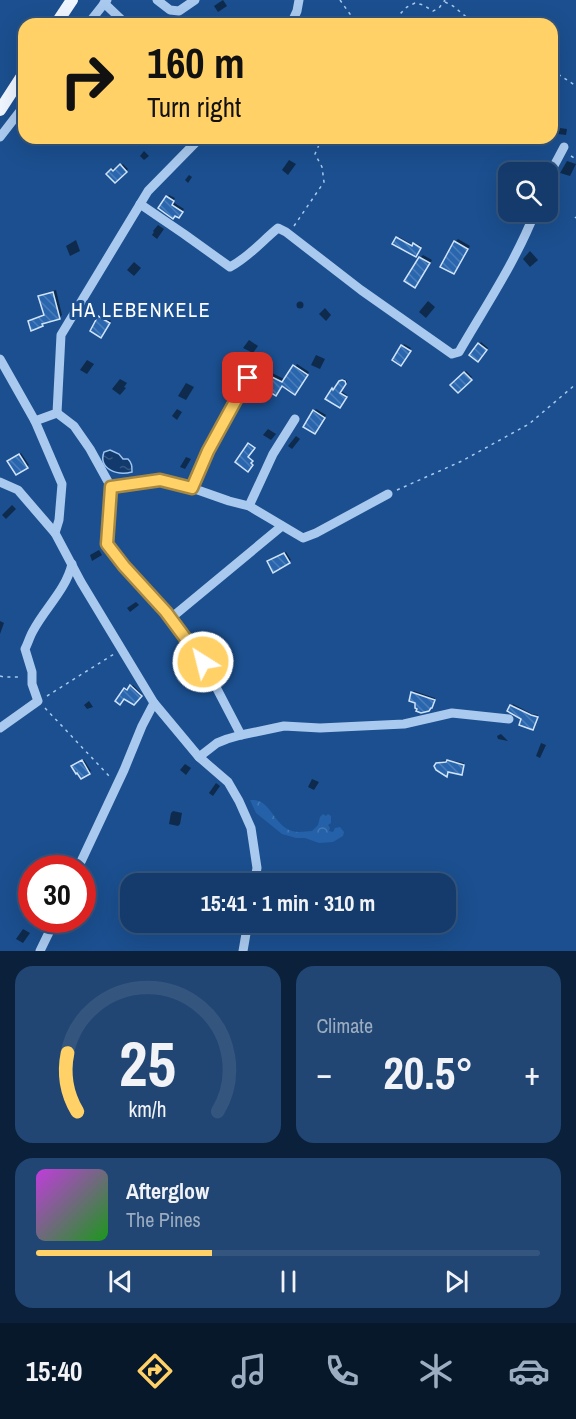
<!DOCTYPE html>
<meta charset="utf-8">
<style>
body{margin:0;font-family:"Archivo Narrow",sans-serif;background:#214673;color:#f1f3f6;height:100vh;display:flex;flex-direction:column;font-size:22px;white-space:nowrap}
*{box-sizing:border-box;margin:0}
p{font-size:20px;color:#9dadc1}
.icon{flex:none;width:33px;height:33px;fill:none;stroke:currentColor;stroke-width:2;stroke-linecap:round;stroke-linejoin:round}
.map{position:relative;height:951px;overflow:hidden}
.details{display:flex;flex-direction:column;gap:15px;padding:15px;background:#0b203b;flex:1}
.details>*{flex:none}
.banner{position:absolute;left:18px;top:18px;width:540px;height:126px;border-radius:18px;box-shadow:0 6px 24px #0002,0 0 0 2px #33557e;background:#ffd166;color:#111;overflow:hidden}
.buttons{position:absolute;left:498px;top:162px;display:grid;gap:12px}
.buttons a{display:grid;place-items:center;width:60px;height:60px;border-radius:12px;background:#143b6b;box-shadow:0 6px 24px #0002,0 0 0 2px #33557e;font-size:30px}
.speed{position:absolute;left:18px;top:855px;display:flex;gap:12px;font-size:30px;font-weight:700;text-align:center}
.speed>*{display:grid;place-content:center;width:78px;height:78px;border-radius:50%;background:#143b6b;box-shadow:0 6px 24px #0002,0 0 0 2px #33557e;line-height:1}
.speed .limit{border:9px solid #d22;background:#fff;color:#111}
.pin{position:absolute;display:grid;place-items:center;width:51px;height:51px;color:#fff;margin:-26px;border-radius:12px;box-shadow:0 3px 9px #0006}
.me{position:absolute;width:66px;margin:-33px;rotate:324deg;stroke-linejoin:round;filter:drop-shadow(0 0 4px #0008)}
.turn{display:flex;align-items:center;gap:21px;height:126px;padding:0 30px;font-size:27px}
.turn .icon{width:78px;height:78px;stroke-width:2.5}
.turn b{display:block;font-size:42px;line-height:51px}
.big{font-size:45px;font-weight:700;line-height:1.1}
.details .tile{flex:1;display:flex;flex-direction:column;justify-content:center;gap:9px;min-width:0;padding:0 21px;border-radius:18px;background:#214673}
.details .dial{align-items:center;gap:0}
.dial svg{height:156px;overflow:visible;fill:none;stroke:#33557e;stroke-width:7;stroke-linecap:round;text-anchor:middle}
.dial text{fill:#f1f3f6;stroke:none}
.song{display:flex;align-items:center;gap:18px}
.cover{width:72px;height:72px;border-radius:9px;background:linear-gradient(135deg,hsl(290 70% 55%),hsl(120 70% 35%))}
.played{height:6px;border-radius:3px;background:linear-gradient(90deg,#ffd166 35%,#33557e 35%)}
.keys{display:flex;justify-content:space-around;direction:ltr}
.heat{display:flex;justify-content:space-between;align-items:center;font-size:33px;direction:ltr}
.details .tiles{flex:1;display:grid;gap:15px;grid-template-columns:1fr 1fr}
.tile:last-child{grid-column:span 2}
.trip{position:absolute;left:120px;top:873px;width:336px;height:60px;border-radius:18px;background:#143b6b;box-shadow:0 6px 24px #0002,0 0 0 2px #33557e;font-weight:700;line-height:60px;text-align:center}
.dock{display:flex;height:96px;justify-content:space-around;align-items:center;background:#08182b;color:#9dadc1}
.dock .icon{width:42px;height:42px}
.dock .current{color:#ffd166}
.dock b{font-size:27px;color:#f1f3f6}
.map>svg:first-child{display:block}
.forest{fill:url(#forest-crowns)}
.water{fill:url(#water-ripples);stroke:#9cc4f0;stroke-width:1.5}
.shadow{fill:#0007}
.building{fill:url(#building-back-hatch);stroke:#cfe3fa;stroke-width:1.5}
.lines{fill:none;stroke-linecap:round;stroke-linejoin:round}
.path{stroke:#a9c9ee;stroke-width:1.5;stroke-dasharray:3 4.5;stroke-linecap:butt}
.minor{stroke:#a9c9ee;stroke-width:9}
.major{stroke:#f0f6ff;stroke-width:12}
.route-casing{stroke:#a68842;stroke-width:15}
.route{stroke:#ffd166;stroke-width:10}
.labels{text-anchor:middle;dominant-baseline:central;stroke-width:6;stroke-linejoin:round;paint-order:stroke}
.quarter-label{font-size:20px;letter-spacing:1.5px;fill:#fff;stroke:#1b4f8f}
</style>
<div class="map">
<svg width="576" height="951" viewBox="0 0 576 951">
<defs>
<pattern id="forest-crowns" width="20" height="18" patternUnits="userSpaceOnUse" patternTransform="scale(1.5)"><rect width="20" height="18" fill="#2461a8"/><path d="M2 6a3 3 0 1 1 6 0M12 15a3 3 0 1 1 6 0" fill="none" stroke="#4579b5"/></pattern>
<pattern id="water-ripples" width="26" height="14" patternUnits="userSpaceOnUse" patternTransform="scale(1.5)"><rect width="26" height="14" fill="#123a6d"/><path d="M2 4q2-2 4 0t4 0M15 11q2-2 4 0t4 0" fill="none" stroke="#365883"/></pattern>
<pattern id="building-back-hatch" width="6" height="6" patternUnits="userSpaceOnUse" patternTransform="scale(1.5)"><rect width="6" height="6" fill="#2a66ad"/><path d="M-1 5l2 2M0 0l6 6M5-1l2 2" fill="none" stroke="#4a7db9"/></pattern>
</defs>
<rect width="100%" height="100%" fill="#1b4f8f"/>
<!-- forest -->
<path class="forest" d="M250,800C271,798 272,824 292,831C298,833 306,831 312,831L318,825L320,817L323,814L326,816L328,814L331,816V823L328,825L330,828L329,831L333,832L335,828L340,827L344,832L343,836L333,842L319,843L305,838H296L282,834L256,813Z"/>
<!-- water -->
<path class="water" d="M110,450L119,454L123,459H128C132,463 132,466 132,472C117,476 98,469 104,452Z"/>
<!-- shadow -->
<g class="shadow">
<path d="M223,0L227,6L218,12L214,6Z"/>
<path d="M560,128L567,129L566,135L558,134Z"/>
<path d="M144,151L149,156L144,160L140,156Z"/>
<path d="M289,160L296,164L288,175L282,170Z"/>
<path d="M567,161L576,164L570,176L560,173Z"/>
<path d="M123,164L128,169L115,181L108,174L113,168L115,170Z"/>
<path d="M189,175L192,177L188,183L185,180Z"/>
<path d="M169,195L175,198L173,202L184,209L180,215L160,208Z"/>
<path d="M552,202L560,206L555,215L548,211V208Z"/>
<path d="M158,225L164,229L157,239L152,235L154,232L153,231Z"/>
<path d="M399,237L413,245L415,243L421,246L417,254L394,243Z"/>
<path d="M458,239L470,246L457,269L454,273L455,242Z"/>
<path d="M76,240L80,251L70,256L66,246Z"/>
<path d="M530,251L538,260L530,267L523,259Z"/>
<path d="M423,255L432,260L418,283L420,258Z"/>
<path d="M134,262L141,268L134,276L127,270Z"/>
<path d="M56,290L62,315L59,318L46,321L42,325L29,322L32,319L45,314L40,297L43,294Z"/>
<path d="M428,301L435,307L426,318L419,312Z"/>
<circle cx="300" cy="305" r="3.5"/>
<path d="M325,308L331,315L326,321L319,314Z"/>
<path d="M101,315L111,321L103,334L92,330Z"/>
<path d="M249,340L258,346L253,353L243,348Z"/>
<path d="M481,342L488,348L478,360L471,354Z"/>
<path d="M404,344L411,348L403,362V346Z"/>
<path d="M316,355L325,359L320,369L311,365Z"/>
<path d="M87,360L94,364L87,374L80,370Z"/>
<path d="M297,364L309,372L298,390L282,384L262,386L270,372L286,380Z"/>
<path d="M466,371L472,377L458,391L452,385Z"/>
<path d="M120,379L127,383L124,387L126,388L120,395L112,389Z"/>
<path d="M344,379L347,381V383L341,391L347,395L342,405L327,399L333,389L334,388L336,389Z"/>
<path d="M186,383L194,387L186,400L178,396Z"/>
<path d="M177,409L182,412L177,420L172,416Z"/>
<path d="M316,409L326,415L316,431L314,411Z"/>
<path d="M268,429L276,434L271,440L263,435Z"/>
<path d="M296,436L300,439L292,449L288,446Z"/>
<path d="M21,453L29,465L17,473L11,460Z"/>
<path d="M186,457L191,459L185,469L180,467Z"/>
<path d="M12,505L16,509L6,519L2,515Z"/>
<path d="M99,550L102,555L92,561L90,555Z"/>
<path d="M286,552L291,560L274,571L270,560Z"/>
<path d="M136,602L139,605L130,612L127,608Z"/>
<path d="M0,621L4,623L0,634Z"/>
<path d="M133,685L142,694L134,703L124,697L117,700L126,688L129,689Z"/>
<path d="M414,691L435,698L433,705L429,710L412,693Z"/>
<path d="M89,701L93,707L87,709L84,705Z"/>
<path d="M513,704L532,714L538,715L534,727L523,718L509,711Z"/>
<path d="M501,734L508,741L498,739L497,736Z"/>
<path d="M541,743L546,745L540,758L536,756Z"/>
<path d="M84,760L91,771L82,777L75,765Z"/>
<path d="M449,760L464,763L463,772L449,771L447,775L437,765L441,761Z"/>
<path d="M185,764L191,768L186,775L180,770Z"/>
<path d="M312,779L319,782L314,790L308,787Z"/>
<path d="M216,783L220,786L213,796L209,793Z"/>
<path d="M173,811L182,813L180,824L178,826L169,824L171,813Z"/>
<path d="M23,929L30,933L23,943L16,939Z"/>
</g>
<!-- building -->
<g class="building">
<path d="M120,164L127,172L115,183L106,174L111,169L113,171Z"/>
<path d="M166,196L174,201L172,205L183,212L179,218L175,216L173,219L158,208Z"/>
<path d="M396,237L412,246L413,243L421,248L416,257L392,244Z"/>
<path d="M454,241L468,249L454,274L440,267Z"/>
<path d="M419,257L430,263L415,288L404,281Z"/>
<path d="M53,292L60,319L42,324L43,326L31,331L28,321L44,315L38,296Z"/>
<path d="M98,316L110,323L101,338L90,331Z"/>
<path d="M478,343L487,350L478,362L469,355Z"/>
<path d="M401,345L411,351L401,366L392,360Z"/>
<path d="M293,365L308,375L295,395L282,386L276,396L260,386L266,374L282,382Z"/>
<path d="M464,372L472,380L458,393L450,385Z"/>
<path d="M342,380L345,381L346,384L340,393L347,397L340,408L325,399L332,388L333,390L339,381Z"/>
<path d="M313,410L325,418L315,434L303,427Z"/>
<path d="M248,443L255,448L248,457L253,461L251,463L253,465L248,472L235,462Z"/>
<path d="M19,454L28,468L16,475L7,461Z"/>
<path d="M284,553L290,563L273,573L267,561Z"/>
<path d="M130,685L142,696L134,705L124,699L120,705L115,701L124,688L127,690Z"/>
<path d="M411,692L435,700L432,708H431L429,711L421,713L416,711L417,709L415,708V703L409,701Z"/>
<path d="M510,705L531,715L538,717L533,730L519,725L521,719L507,711Z"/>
<path d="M82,760L90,774L81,779L77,773L76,774L71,766Z"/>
<path d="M447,760L464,765L462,775L448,772L447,777L436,770L434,766L436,763L446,762Z"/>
</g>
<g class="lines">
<!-- path -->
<g class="path">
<path d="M340,0L357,24"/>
<path d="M445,2L453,6L475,24"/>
<path d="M390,24L407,7L415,3L423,5L433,11L439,8L445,0"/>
<path d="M552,70L576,86"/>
<path d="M571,156L576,159"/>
<path d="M575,218L576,217"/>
<path d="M294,226L324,182L322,167L315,154L322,138"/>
<path d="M397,490L462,461L529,424L576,384"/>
<path d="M0,676L4,677H22"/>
<path d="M47,696L114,654"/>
<path d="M45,708L110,777"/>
</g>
<!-- minor -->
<g class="minor">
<path d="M157,0L170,10L179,11L195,0"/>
<path d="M104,3L126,24"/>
<path d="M88,24L107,0"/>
<path d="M291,24L297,11L299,0"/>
<path d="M0,137L24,106"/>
<path d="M548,177L564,147"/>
<path d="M140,204L184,234L230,267C249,257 262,241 278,228L286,232L361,290L452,354L459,352C485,307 516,261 535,212"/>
<path d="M0,359L35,421L62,484L59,520L55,533L81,582L154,703L199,757L228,782L239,801L251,828L257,868L254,884"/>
<path d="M57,413L74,426L90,449L111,487L107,544L124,566L166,612L203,662L241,735"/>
<path d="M35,421L57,413L61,335L148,191L200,138"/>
<path d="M0,482L18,490L55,533"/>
<path d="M111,487L160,480L192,488L229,501L249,506L303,538L316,533L388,494"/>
<path d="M192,488L209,451L248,378"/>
<path d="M249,506L273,454L295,419"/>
<path d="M171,618L282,526"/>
<path d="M0,728L38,701L32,684V672L25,649C28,643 30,636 33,631C45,608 66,590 72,564"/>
<path d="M199,757L217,743L227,739L241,735L284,726L320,728L404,724L452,713L509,719"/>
<path d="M78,868L124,770L142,726L154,703"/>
<path d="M40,951L55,920"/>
<path d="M243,951L248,922"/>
</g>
<!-- major -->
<g class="major">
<path d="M56,24L72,0"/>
<path d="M0,110L24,73"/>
</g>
</g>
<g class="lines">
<defs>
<path id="route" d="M203,662L166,612L124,566L107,544L111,487L160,480L192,488L208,451L248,378"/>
</defs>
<!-- route casing -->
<use href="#route" class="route-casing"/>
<!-- route -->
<use href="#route" class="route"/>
</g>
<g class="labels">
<!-- quarter labels -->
<g class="quarter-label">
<text x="141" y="309">HA LEBENKELE</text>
</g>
</g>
</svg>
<div class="buttons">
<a><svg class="icon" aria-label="search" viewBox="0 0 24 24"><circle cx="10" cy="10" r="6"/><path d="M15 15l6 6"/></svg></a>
</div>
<div class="speed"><div class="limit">30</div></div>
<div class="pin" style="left:248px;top:378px;background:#d93025"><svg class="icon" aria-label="arrive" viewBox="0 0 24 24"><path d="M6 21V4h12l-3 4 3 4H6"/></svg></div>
<svg class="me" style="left:203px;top:662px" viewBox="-20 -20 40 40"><circle r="17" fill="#ffd166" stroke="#fff" stroke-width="3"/><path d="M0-11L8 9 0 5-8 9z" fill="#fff"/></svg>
<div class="trip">15:41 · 1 min · 310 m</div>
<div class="banner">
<div class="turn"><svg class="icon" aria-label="right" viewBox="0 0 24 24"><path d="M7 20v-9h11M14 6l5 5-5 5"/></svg><div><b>160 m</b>Turn right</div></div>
</div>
</div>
<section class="details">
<div class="tiles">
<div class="tile dial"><svg viewBox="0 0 100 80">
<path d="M14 69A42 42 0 1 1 86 69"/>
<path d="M14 69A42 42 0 0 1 9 39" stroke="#ffd166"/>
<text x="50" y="56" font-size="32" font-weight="700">25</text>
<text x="50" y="72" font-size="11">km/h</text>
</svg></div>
<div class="tile"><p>Climate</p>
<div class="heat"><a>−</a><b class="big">20.5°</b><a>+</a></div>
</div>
<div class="tile">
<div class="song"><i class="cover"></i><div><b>Afterglow</b><p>The Pines</p></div></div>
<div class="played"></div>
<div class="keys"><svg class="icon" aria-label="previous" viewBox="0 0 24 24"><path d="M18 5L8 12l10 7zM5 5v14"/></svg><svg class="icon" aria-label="pause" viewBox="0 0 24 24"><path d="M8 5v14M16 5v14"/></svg><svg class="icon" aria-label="next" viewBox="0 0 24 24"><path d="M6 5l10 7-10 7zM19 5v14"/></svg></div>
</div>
</div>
</section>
<nav class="dock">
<b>15:40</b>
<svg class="icon current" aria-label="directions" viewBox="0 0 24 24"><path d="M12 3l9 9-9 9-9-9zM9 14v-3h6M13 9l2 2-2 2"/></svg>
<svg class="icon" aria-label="music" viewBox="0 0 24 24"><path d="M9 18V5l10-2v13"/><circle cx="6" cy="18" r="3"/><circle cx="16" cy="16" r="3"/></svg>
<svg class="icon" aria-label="phone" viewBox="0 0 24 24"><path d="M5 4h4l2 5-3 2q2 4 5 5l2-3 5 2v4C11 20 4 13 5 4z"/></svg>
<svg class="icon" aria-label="climate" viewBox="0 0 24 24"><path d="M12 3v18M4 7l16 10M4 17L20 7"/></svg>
<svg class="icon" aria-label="car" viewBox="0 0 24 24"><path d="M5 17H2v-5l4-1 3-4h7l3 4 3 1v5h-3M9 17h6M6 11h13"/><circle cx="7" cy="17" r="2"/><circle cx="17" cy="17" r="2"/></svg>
</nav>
